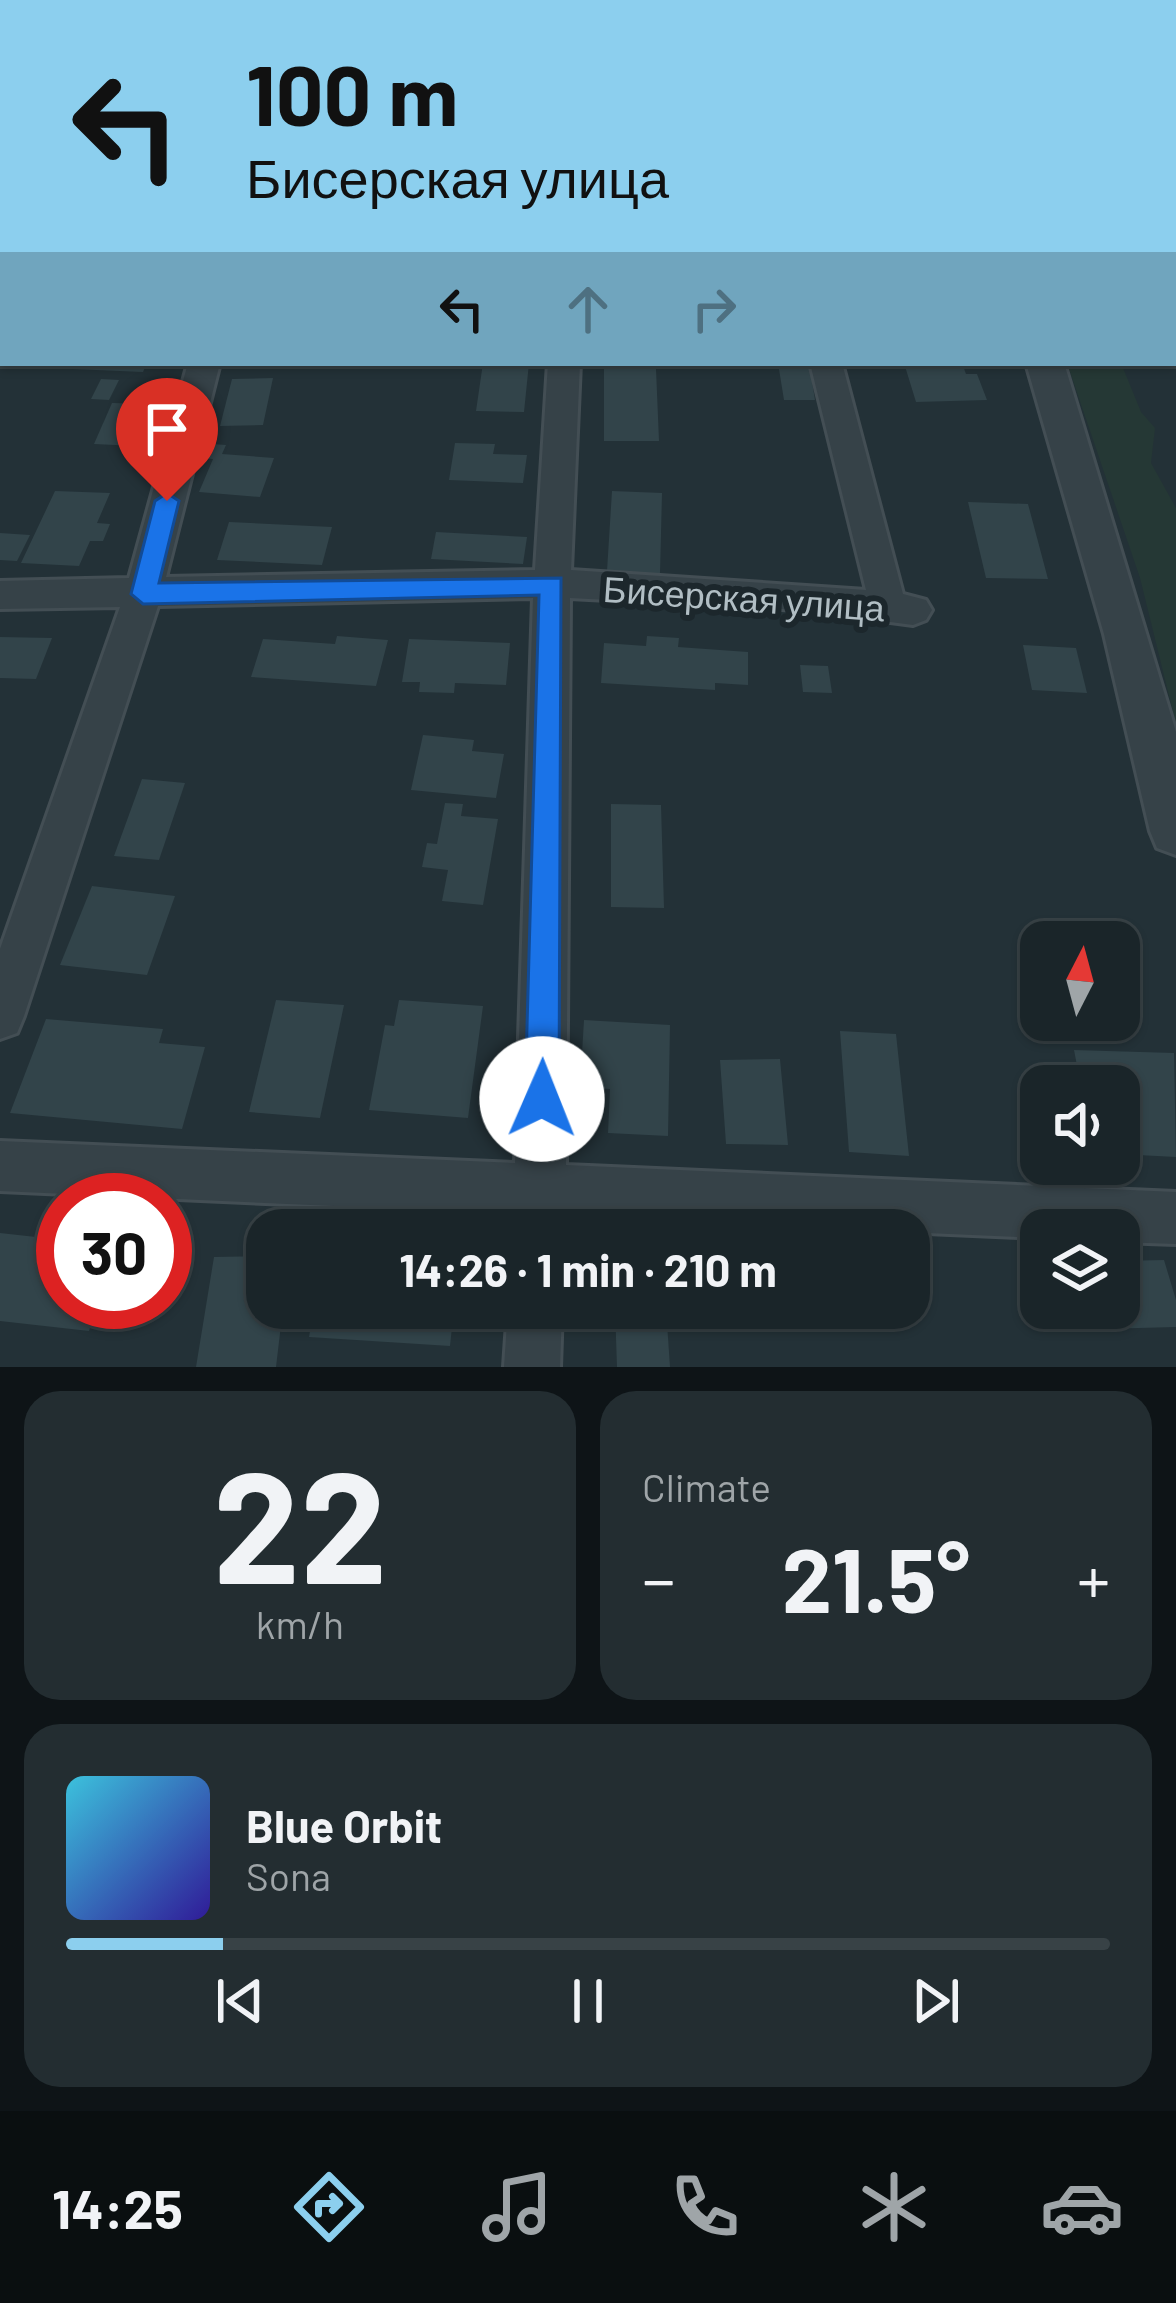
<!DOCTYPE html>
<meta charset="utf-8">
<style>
body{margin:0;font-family:Barlow,sans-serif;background:#232d31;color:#f1f3f6;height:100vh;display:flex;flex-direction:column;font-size:45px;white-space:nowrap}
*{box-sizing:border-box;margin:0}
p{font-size:39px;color:#9fa5a8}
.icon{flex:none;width:66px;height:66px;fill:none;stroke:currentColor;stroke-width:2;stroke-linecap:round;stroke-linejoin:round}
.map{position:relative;height:1367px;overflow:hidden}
.side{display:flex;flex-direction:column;gap:24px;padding:24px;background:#0e1417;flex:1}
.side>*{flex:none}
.guide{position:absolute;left:0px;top:0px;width:1176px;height:366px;box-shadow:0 3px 9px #0004,0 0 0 3px #384246;background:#8ccfee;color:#111;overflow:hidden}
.needle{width:78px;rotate:6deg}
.controls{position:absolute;left:1020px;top:921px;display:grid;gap:24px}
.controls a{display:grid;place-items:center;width:120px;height:120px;border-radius:24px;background:#1a2529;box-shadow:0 3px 9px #0004,0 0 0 3px #384246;font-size:60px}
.speed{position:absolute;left:36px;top:1173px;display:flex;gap:24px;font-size:60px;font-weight:700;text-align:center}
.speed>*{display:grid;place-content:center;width:156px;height:156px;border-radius:50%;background:#1a2529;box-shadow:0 3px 9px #0004,0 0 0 3px #384246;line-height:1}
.speed .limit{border:18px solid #d22;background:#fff;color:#111}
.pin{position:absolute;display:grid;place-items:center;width:102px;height:102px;color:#fff;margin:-123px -51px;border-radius:50% 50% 50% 0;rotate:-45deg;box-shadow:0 0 12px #0007}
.pin .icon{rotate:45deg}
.me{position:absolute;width:132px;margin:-66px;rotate:1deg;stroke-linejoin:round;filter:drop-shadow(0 0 9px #0008)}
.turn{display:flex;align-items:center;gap:42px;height:252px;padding:0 48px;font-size:54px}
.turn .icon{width:156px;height:156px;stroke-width:2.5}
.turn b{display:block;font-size:84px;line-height:102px}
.lanes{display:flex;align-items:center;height:114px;padding:0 48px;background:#0003;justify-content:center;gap:60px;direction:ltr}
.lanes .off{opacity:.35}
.big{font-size:90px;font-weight:700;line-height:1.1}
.side .tile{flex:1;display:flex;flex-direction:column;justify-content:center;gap:18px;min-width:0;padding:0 42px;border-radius:36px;background:#232d31}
.side .dial{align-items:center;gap:0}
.dial b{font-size:156px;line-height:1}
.song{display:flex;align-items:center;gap:36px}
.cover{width:144px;height:144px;border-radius:18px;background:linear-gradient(135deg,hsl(190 70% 55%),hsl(250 70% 35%))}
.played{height:12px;border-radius:6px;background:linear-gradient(90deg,#8ccfee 15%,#384246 15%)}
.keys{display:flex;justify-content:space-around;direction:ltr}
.heat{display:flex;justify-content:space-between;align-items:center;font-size:66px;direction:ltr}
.side .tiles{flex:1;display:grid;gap:24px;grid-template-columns:1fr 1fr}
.tile:last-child{grid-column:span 2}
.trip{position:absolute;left:246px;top:1209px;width:684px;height:120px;border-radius:36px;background:#1a2529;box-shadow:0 3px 9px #0004,0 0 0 3px #384246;font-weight:700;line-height:120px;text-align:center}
.tab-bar{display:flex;height:192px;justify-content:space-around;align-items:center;background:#0a0f10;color:#9fa5a8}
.tab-bar .icon{width:84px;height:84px}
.tab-bar .selected{color:#8ccfee}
.tab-bar b{font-size:54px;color:#f1f3f6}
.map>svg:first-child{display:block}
.green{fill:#253835}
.building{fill:#32444a}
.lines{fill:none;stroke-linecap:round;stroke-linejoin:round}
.minor-casing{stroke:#434e54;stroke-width:6}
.tertiary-casing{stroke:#434e54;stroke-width:6}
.minor{fill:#364248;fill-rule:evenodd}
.tertiary{fill:#364248;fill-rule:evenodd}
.rail-casing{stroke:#59686e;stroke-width:10}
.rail{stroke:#1c272c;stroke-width:8;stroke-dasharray:21;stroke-linecap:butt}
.route{fill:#1a73e8;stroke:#114b97;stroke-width:3}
.labels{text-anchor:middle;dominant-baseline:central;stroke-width:12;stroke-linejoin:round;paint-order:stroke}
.street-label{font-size:36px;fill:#b1bec4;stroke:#1c272c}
</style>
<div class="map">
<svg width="1176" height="1367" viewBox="0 0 1176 1367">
<rect width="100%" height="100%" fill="#233137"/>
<!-- green -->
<path class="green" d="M1067,363H1121L1141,412L1155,428L1151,463L1176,508V724L1140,578Z"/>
<!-- building -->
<g class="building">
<path d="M75,363H147L143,372L72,369Z"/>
<path d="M483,363H529L524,412L476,411Z"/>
<path d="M778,363H809L815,400H784Z"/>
<path d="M904,363H962L966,374H977L987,400L916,402Z"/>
<path d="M604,369H656L659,441H604Z"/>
<path d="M273,378L263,425L220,426L232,379Z"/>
<path d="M101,379L119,380L109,400L91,399Z"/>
<path d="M112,403L153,404L136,446L94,444Z"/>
<path d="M198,443L226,445L222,454L274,458L260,497L199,492L213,459L192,457Z"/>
<path d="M455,443L495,444L493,454L527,455L523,483L449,480Z"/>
<path d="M55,491L110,493L97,523L110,524L103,541H90L79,566L21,563Z"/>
<path d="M612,491L662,493L660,574L607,571Z"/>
<path d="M968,502L1028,504L1048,579L986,578Z"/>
<path d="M229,522L332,527L322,565L217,560Z"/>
<path d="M436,532L527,537L523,564L431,559Z"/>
<path d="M0,533L30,535L17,561L0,560Z"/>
<path d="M337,636L388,640L376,686L251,677L263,639L335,644Z"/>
<path d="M647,636L679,638L678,647L748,652V685L715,683V690L601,683L604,643L646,646Z"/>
<path d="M0,637L52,638L36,679L0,678Z"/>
<path d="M409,639L510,643L506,685L455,683L454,693L419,692L420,682H402Z"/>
<path d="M1023,645L1076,648L1087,693L1032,690Z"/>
<path d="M800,665L828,666L832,693L803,692Z"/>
<path d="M423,735L474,740L472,751L504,754L496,798L411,790Z"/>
<path d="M142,779L185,783L159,860L114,856Z"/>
<path d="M445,803L463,804L461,816L498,819L483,905L442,901L448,870L422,867L427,843L437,844Z"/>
<path d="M611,804L661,805L664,908L611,907Z"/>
<path d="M92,886L175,896L147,975L60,965Z"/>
<path d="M276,1000L344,1005L320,1118L249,1112Z"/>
<path d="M399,1000L483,1006L468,1118L369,1110L385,1025L394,1026Z"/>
<path d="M46,1019L163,1029L159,1043L205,1047L182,1129L10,1113Z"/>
<path d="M584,1020L670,1025L668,1136L608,1133L610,1089L580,1087Z"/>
<path d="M840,1031L896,1034L909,1156L849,1152Z"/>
<path d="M1074,1050L1174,1053L1176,1157L1119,1154V1086H1081Z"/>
<path d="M780,1059L788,1145L726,1144L720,1060Z"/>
<path d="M0,1233L63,1240V1302H98L89,1331L0,1321Z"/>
<path d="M267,1256V1308H283L276,1367H196L214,1257Z"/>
<path d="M1164,1260L1176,1300V1327L1101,1329L1096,1308H1119V1261Z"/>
<path d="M1022,1266L1041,1267V1308H1073L1077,1326H1035Z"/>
<path d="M314,1308H454L450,1346L309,1337Z"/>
<path d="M615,1308H666L670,1367H617Z"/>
</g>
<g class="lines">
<defs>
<g id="minor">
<rect x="283" y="0" width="22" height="3"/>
<rect x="565" y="0" width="22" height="3"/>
<path d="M0,85H3L0,104Z"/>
<path d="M3,259V277L0,278V260Z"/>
<path d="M188,363H220L166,577L535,570L548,363H580L571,570L866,590L810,363H842L903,594L926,600L932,610L926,620L913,625L800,610L570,598L566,1165L1176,1192V1244L1119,1242V1230H1041V1238L565,1217V1230H513V1214L0,1191V1141L515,1163L533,598L158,606L24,1016L17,1033L0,1039V949L120,607L0,609V581L129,578Z"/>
<path d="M508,1308H562L560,1367H504Z"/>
</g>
<g id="tertiary">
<path d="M902,0H930L932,3H904Z"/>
<path d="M1026,363H1064L1176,732V855L1157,848L1150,831L1104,634Z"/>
</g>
</defs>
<!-- minor casing -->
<use href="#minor" class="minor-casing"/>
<!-- tertiary casing -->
<use href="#tertiary" class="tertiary-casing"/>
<!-- minor -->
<use href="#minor" class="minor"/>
<!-- tertiary -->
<use href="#tertiary" class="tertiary"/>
<defs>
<path id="rail" d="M1173,269L1176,275"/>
</defs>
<!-- rail casing -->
<use href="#rail" class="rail-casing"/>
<!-- rail -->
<use href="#rail" class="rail"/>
</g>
<!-- route -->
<path class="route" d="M167,493L179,501L159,583L561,578L559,1099L554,1111L542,1116L530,1111L525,1099L539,595L143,604L131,594L155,501Z"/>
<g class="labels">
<!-- street labels -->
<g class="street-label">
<text transform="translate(744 597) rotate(4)">Бисерская улица</text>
</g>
</g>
</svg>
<div class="controls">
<a><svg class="needle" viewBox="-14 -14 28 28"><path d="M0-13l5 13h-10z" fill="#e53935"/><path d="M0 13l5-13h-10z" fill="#9fa5a8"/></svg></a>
<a><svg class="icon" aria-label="sound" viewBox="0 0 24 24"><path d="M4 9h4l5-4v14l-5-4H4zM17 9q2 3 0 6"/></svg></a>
<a><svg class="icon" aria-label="layers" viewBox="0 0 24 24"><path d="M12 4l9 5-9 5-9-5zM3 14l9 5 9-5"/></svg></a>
</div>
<div class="speed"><div class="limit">30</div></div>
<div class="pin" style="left:167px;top:501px;background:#d93025"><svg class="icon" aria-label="arrive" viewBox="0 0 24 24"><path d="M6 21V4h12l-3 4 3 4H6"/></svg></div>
<svg class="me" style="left:542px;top:1099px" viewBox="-20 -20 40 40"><circle r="19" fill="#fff"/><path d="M0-13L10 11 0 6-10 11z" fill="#1a73e8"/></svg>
<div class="trip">14:26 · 1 min · 210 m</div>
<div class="guide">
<div class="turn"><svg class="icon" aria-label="left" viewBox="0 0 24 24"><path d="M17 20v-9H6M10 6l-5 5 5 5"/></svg><div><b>100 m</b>Бисерская улица</div></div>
<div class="lanes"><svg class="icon" aria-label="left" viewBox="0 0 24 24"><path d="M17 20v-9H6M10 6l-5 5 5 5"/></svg><svg class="icon off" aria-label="ahead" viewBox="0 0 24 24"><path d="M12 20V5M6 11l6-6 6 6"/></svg><svg class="icon off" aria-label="right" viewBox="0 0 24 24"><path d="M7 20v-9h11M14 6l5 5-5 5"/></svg></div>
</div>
</div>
<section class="side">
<div class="tiles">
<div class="tile dial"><b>22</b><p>km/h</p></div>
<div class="tile"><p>Climate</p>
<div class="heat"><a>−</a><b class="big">21.5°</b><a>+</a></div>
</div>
<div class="tile">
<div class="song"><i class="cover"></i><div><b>Blue Orbit</b><p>Sona</p></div></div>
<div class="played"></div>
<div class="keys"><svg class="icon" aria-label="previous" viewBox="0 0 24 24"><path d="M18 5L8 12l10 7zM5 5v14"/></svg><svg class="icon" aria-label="pause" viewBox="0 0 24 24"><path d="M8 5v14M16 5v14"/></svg><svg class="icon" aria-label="next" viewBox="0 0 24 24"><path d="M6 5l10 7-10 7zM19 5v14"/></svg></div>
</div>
</div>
</section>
<nav class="tab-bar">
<b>14:25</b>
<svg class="icon selected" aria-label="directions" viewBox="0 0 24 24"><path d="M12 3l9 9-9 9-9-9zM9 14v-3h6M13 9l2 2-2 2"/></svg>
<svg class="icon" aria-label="music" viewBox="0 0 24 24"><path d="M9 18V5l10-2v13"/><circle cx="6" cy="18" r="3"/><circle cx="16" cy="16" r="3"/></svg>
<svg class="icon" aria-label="phone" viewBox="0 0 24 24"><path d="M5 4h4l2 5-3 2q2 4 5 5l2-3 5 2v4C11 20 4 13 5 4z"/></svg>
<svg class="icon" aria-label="climate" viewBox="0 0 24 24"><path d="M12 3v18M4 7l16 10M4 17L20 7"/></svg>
<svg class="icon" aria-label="car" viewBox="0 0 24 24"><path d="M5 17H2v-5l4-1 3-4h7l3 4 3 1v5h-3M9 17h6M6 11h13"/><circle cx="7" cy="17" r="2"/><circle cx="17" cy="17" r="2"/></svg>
</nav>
